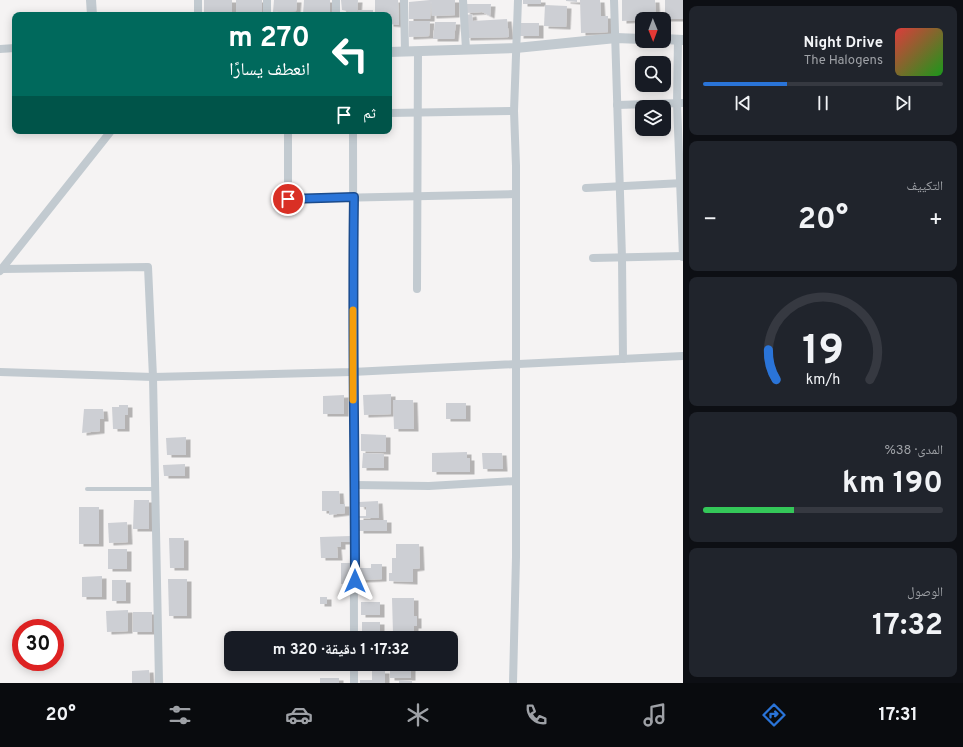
<!DOCTYPE html>
<html lang="ar">
<meta charset="utf-8">
<style>
body{margin:0;font-family:Overpass,"Noto Naskh Arabic",sans-serif;background:#20242c;color:#f1f3f6;direction:rtl;height:100vh;display:flex;flex-direction:column;font-size:15px;white-space:nowrap}
*{box-sizing:border-box;margin:0}
p{font-size:13px;color:#9ea1a6}
.icon{flex:none;width:22px;height:22px;fill:none;stroke:currentColor;stroke-width:2;stroke-linecap:round;stroke-linejoin:round}
.map{position:relative;flex:1;overflow:hidden;direction:ltr}
.drawer{display:flex;flex-direction:column;gap:6px;padding:6px;background:#0d0f14;width:280px}
.drawer>*{flex:none}
.banner{position:absolute;left:12px;top:12px;width:380px;height:122px;border-radius:8px;box-shadow:0 2px 10px #0003;direction:rtl;background:#00695c;color:#fff;overflow:hidden}
.needle{width:26px;rotate:179deg}
.tools{position:absolute;left:635px;top:12px;display:grid;gap:8px}
.tools a{display:grid;place-items:center;width:36px;height:36px;border-radius:8px;background:#171b24;box-shadow:0 2px 10px #0003;font-size:20px}
.speed{position:absolute;left:12px;top:619px;display:flex;gap:8px;font-size:20px;font-weight:700;text-align:center}
.speed>*{display:grid;place-content:center;width:52px;height:52px;border-radius:50%;background:#171b24;box-shadow:0 2px 10px #0003;line-height:1}
.speed .limit{border:6px solid #d22;background:#fff;color:#111}
.pin{position:absolute;display:grid;place-items:center;width:34px;height:34px;color:#fff;margin:-17px;border:2px solid #fff;border-radius:50%;box-shadow:0 1px 4px #0007}
.me{position:absolute;width:44px;margin:-22px;rotate:0deg;stroke-linejoin:round;filter:drop-shadow(0 0 3px #0008)}
.turn{display:flex;align-items:center;gap:14px;height:84px;padding:0 16px;font-size:18px}
.turn .icon{width:52px;height:52px;stroke-width:2.5}
.turn b{display:block;font-size:28px;line-height:34px}
.then{display:flex;align-items:center;height:38px;padding:0 16px;background:#0003;gap:8px;font-size:15px}
.big{font-size:30px;font-weight:700;line-height:1.1}
.drawer .widget{flex:1;display:flex;flex-direction:column;justify-content:center;gap:6px;min-width:0;padding:0 14px;border-radius:8px;background:#20242c}
.drawer .dial{align-items:center;gap:0}
.dial svg{height:104px;overflow:visible;fill:none;stroke:#363941;stroke-width:7;stroke-linecap:round;text-anchor:middle}
.dial text{fill:#f1f3f6;stroke:none}
.song{display:flex;align-items:center;gap:12px}
.cover{width:48px;height:48px;border-radius:6px;background:linear-gradient(135deg,hsl(0 70% 55%),hsl(120 70% 35%))}
.played{height:4px;border-radius:2px;background:linear-gradient(90deg,#2a74d8 35%,#363941 35%)}
.keys{display:flex;justify-content:space-around;direction:ltr}
.heat{display:flex;justify-content:space-between;align-items:center;font-size:22px;direction:ltr}
.charge{height:6px;border-radius:3px;background:linear-gradient(90deg,#34c759 38%,#363941 0)}
.trip{position:absolute;left:224px;top:631px;width:234px;height:40px;border-radius:8px;background:#171b24;box-shadow:0 2px 10px #0003;font-weight:700;line-height:40px;text-align:center;direction:rtl}
.dock{display:flex;height:64px;justify-content:space-around;align-items:center;background:#090b0e;color:#9ea1a6}
.dock .icon{width:28px;height:28px}
.dock .current{color:#2a74d8}
.dock b{font-size:18px;color:#f1f3f6}
main{display:flex;flex:1;min-height:0}
.map>svg:first-child{display:block}
.building{fill:#cdcfd4;filter:url(#shadow)}
.lines{fill:none;stroke-linecap:round;stroke-linejoin:round}
.service{stroke:#c2cad0;stroke-width:4}
.minor{stroke:#c2cad0;stroke-width:8}
.tertiary{stroke:#c2cad0;stroke-width:10}
.route-casing{stroke:#1b4b8c;stroke-width:10}
.route{stroke:#2a74d8;stroke-width:7}
.slow{stroke:#f59e0b;stroke-width:7}
</style>
<main>
<section class="drawer">
<div class="widget">
<div class="song"><i class="cover"></i><div><b>Night Drive</b><p>The Halogens</p></div></div>
<div class="played"></div>
<div class="keys"><svg class="icon" aria-label="previous" viewBox="0 0 24 24"><path d="M18 5L8 12l10 7zM5 5v14"/></svg><svg class="icon" aria-label="pause" viewBox="0 0 24 24"><path d="M8 5v14M16 5v14"/></svg><svg class="icon" aria-label="next" viewBox="0 0 24 24"><path d="M6 5l10 7-10 7zM19 5v14"/></svg></div>
</div>
<div class="widget"><p>التكييف</p>
<div class="heat"><a>−</a><b class="big">20°</b><a>+</a></div>
</div>
<div class="widget dial"><svg viewBox="0 0 100 80">
<path d="M14 69A42 42 0 1 1 86 69"/>
<path d="M14 69A42 42 0 0 1 8 46" stroke="#2a74d8"/>
<text x="50" y="56" font-size="32" font-weight="700">19</text>
<text x="50" y="72" font-size="11">km/h</text>
</svg></div>
<div class="widget"><p>المدى · 38%</p><b class="big">190 km</b><div class="charge"></div></div>
<div class="widget"><p>الوصول</p><b class="big">17:32</b></div>
</section>
<div class="map">
<svg width="683" height="683" viewBox="0 0 683 683">
<defs>
<filter id="shadow"><feDropShadow dx="4.5" dy="2.5" stdDeviation="0" flood-color="#0004"/></filter>
</defs>
<rect width="100%" height="100%" fill="#f5f3f3"/>
<!-- building -->
<g class="building">
<rect x="204" y="0" width="28" height="15"/>
<rect x="236" y="0" width="26" height="15"/>
<path d="M274,0H297L296,11L273,12Z"/>
<path d="M304,0H330V15H303Z"/>
<path d="M341,0H358L357,13L342,10Z"/>
<path d="M375,0H398L399,25L389,24V15H375Z"/>
<path d="M430,0H455V15L432,16L431,1L430,19H409V2Z"/>
<rect x="523" y="0" width="18" height="4"/>
<path d="M566,0H577V2L566,1Z"/>
<path d="M580,0H600L601,16H608V32L581,33Z"/>
<path d="M622,0H655L656,19L622,21Z"/>
<rect x="665" y="0" width="18" height="19"/>
<path d="M464,4H491L490,16L482,12L466,13Z"/>
<path d="M545,5L567,6L566,27L544,26Z"/>
<path d="M359,10H373V15H356Z"/>
<path d="M472,14L473,21L507,19L509,37L466,38V15Z"/>
<path d="M409,21H430L429,36L409,37Z"/>
<path d="M435,22H456L454,39H433Z"/>
<path d="M520,23H539V36H519Z"/>
<path d="M391,394V414L364,415L363,395Z"/>
<path d="M344,395V414H323V396Z"/>
<path d="M393,400H413L414,429H394Z"/>
<rect x="446" y="403" width="20" height="16"/>
<path d="M119,405H128V415H125V429H113L112,407H119Z"/>
<path d="M84,409H103L104,419H100V431L82,433Z"/>
<path d="M361,434L386,435V452L361,451Z"/>
<path d="M186,437V455H167L166,438Z"/>
<path d="M467,452V458H470V472H432V453Z"/>
<path d="M363,453L384,454V468H362Z"/>
<path d="M482,453H502L503,469H483Z"/>
<path d="M185,464V476H164L163,465Z"/>
<path d="M322,491H339L340,504H345V513L329,515V511H322Z"/>
<path d="M134,500H149V529H133Z"/>
<path d="M378,501L379,518H359V516H366V507H360L359,502Z"/>
<rect x="79" y="507" width="20" height="37"/>
<rect x="359" y="520" width="28" height="11"/>
<path d="M127,522L128,542L109,543L108,523Z"/>
<path d="M350,536V542H341V547H337L338,558H321L320,537Z"/>
<path d="M169,538H184V568H170Z"/>
<path d="M396,544H419L420,568L413,569V582L389,581V573H392V558H396Z"/>
<rect x="108" y="549" width="19" height="20"/>
<rect x="341" y="563" width="11" height="21"/>
<path d="M371,564H382V579L360,580L359,568H371Z"/>
<path d="M102,576V597H82V577Z"/>
<path d="M168,579H187V616H169Z"/>
<rect x="112" y="580" width="14" height="21"/>
<rect x="320" y="597" width="7" height="7"/>
<path d="M392,598H414V616H417V626H414V634H393Z"/>
<rect x="361" y="602" width="19" height="13"/>
<path d="M128,610V631L107,632L106,611Z"/>
<rect x="133" y="612" width="19" height="20"/>
<rect x="362" y="622" width="18" height="16"/>
<rect x="368" y="664" width="17" height="4"/>
<rect x="390" y="664" width="21" height="14"/>
<path d="M149,670L150,683H132V671Z"/>
<path d="M372,671H385V683H360V680H372Z"/>
<rect x="320" y="678" width="19" height="5"/>
<path d="M399,680L412,681V683H399Z"/>
</g>
<g class="lines">
<!-- service -->
<path class="service" d="M87,489H155"/>
<!-- minor -->
<g class="minor">
<path d="M267,0V15"/>
<path d="M336,0V15"/>
<path d="M404,0L405,51"/>
<path d="M463,0L466,49"/>
<path d="M614,0L622,258L623,359"/>
<path d="M198,15V0"/>
<path d="M678,40L677,103L683,257"/>
<path d="M0,49L15,48"/>
<path d="M617,105L683,103"/>
<path d="M389,113L514,111"/>
<path d="M288,131V199L516,194"/>
<path d="M353,131L354,638"/>
<path d="M586,188L683,183"/>
<path d="M593,258L683,256"/>
<path d="M2,269L148,267L153,377L159,683"/>
<path d="M0,271L111,131"/>
<path d="M417,289L418,51"/>
<path d="M0,372L153,377L352,372L683,356"/>
<path d="M355,485L429,486L516,481"/>
<path d="M354,683V664"/>
<path d="M513,683L516,557V166L514,111L518,0"/>
</g>
<!-- tertiary -->
<g class="tertiary">
<path d="M91,0L92,15"/>
<path d="M664,39L683,40"/>
<path d="M389,52L516,48L616,38L642,39"/>
</g>
</g>
<g class="lines">
<defs>
<path id="route" d="M288,199L354,197C352,325 355,453 355,581"/>
</defs>
<!-- route casing -->
<use href="#route" class="route-casing"/>
<!-- route -->
<use href="#route" class="route"/>
<!-- slow -->
<path class="slow" d="M353,310V400"/>
</g>
</svg>
<div class="tools">
<a><svg class="needle" viewBox="-14 -14 28 28"><path d="M0-13l5 13h-10z" fill="#e53935"/><path d="M0 13l5-13h-10z" fill="#9ea1a6"/></svg></a>
<a><svg class="icon" aria-label="search" viewBox="0 0 24 24"><circle cx="10" cy="10" r="6"/><path d="M15 15l6 6"/></svg></a>
<a><svg class="icon" aria-label="layers" viewBox="0 0 24 24"><path d="M12 4l9 5-9 5-9-5zM3 14l9 5 9-5"/></svg></a>
</div>
<div class="speed"><div class="limit">30</div></div>
<div class="pin" style="left:288px;top:199px;background:#d93025"><svg class="icon" aria-label="arrive" viewBox="0 0 24 24"><path d="M6 21V4h12l-3 4 3 4H6"/></svg></div>
<svg class="me" style="left:355px;top:581px" viewBox="-20 -20 40 40"><path d="M0-17L14 15 0 8-14 15z" fill="#2a74d8" stroke="#fff" stroke-width="4"/></svg>
<div class="trip">17:32 · 1 دقيقة · 320 m</div>
<div class="banner">
<div class="turn"><svg class="icon" aria-label="left" viewBox="0 0 24 24"><path d="M17 20v-9H6M10 6l-5 5 5 5"/></svg><div><b>270 m</b>انعطف يسارًا</div></div>
<div class="then">ثم<svg class="icon" aria-label="arrive" viewBox="0 0 24 24"><path d="M6 21V4h12l-3 4 3 4H6"/></svg></div>
</div>
</div>
</main>
<nav class="dock">
<b>17:31</b>
<svg class="icon current" aria-label="directions" viewBox="0 0 24 24"><path d="M12 3l9 9-9 9-9-9zM9 14v-3h6M13 9l2 2-2 2"/></svg>
<svg class="icon" aria-label="music" viewBox="0 0 24 24"><path d="M9 18V5l10-2v13"/><circle cx="6" cy="18" r="3"/><circle cx="16" cy="16" r="3"/></svg>
<svg class="icon" aria-label="phone" viewBox="0 0 24 24"><path d="M5 4h4l2 5-3 2q2 4 5 5l2-3 5 2v4C11 20 4 13 5 4z"/></svg>
<svg class="icon" aria-label="climate" viewBox="0 0 24 24"><path d="M12 3v18M4 7l16 10M4 17L20 7"/></svg>
<svg class="icon" aria-label="car" viewBox="0 0 24 24"><path d="M5 17H2v-5l4-1 3-4h7l3 4 3 1v5h-3M9 17h6M6 11h13"/><circle cx="7" cy="17" r="2"/><circle cx="17" cy="17" r="2"/></svg>
<svg class="icon" aria-label="filters" viewBox="0 0 24 24"><path d="M4 7h16M4 17h16"/><circle cx="9" cy="7" r="2"/><circle cx="15" cy="17" r="2"/></svg>
<b>20°</b>
</nav>
